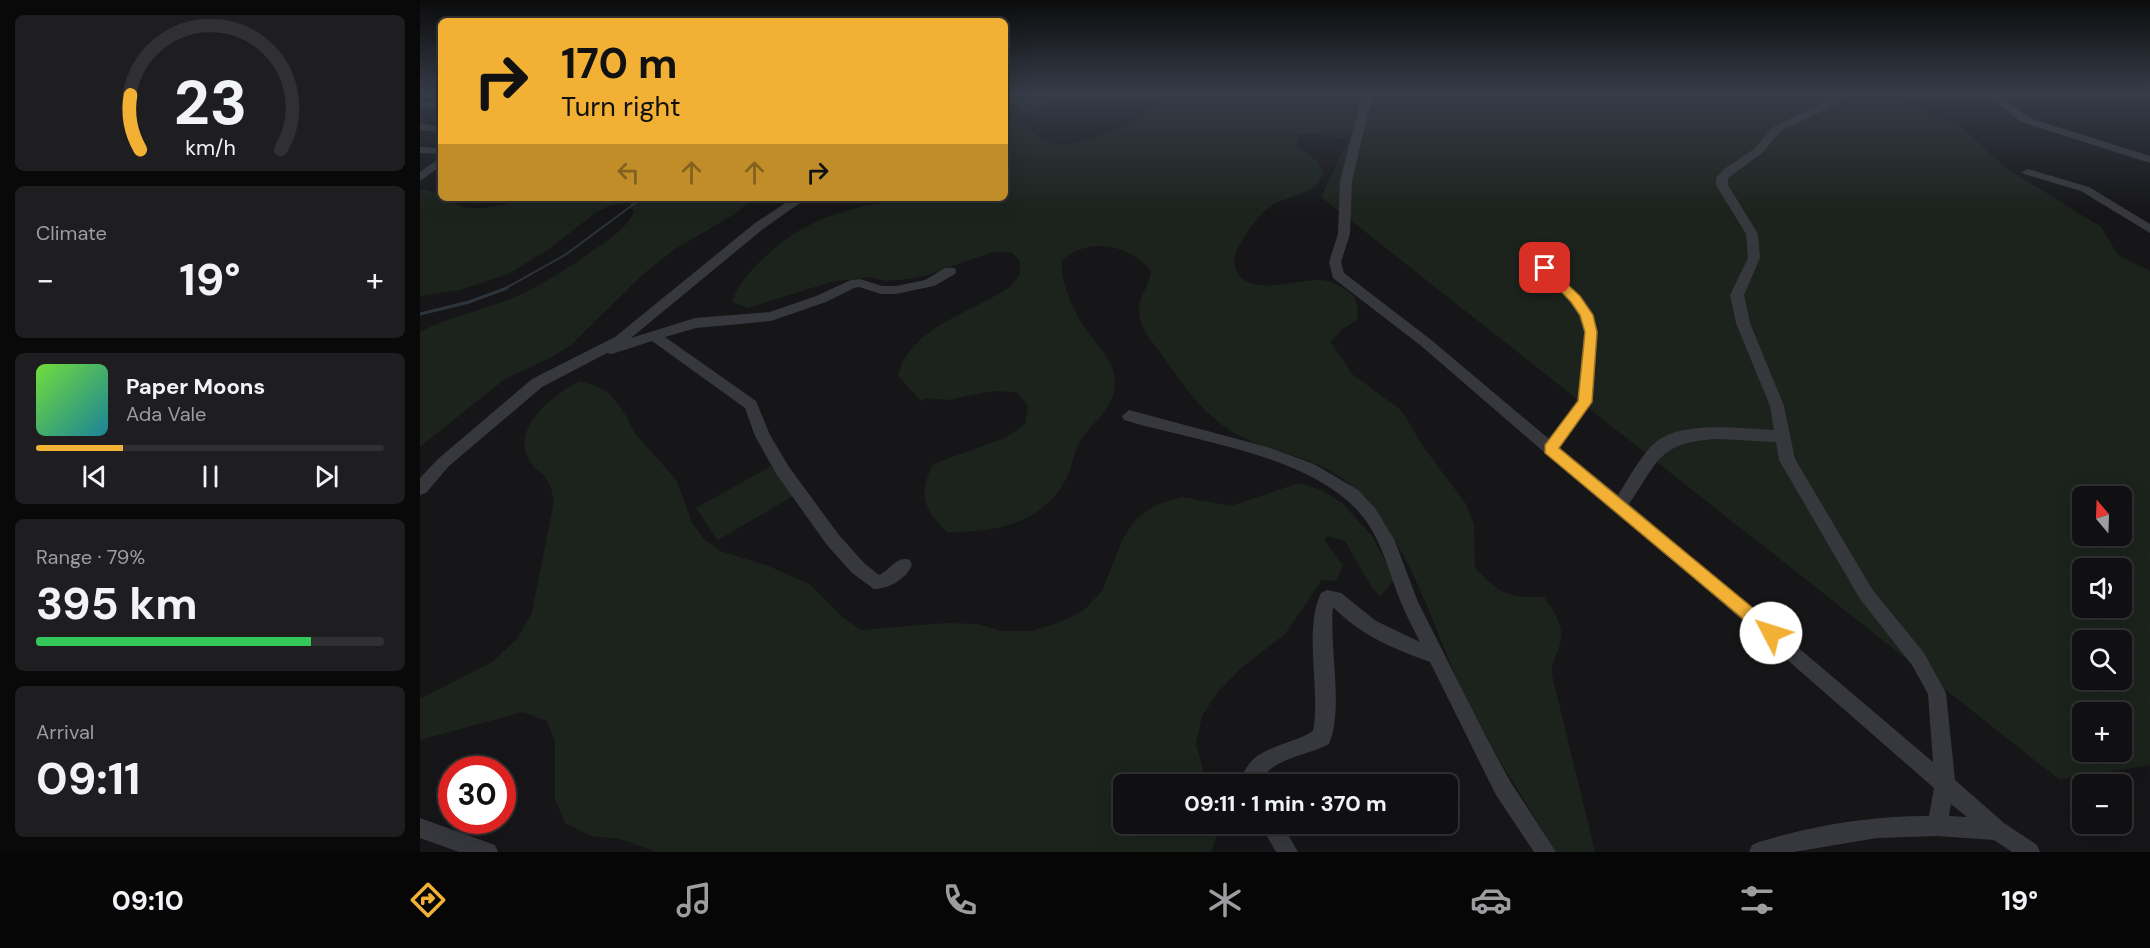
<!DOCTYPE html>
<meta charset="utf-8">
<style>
body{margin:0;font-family:"DM Sans",sans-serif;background:#1e1e20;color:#f1f3f6;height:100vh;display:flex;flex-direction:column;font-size:22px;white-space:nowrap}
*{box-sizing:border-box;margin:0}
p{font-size:20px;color:#9c9d9f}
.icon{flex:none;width:33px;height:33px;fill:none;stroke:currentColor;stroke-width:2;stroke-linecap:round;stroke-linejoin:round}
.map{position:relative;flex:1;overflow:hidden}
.details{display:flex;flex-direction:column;gap:15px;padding:15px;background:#09090a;width:420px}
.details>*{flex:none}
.banner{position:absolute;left:18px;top:18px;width:570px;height:183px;border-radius:9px;box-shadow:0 6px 24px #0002,0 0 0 2px #303032;background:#f2b134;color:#111;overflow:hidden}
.needle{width:39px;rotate:341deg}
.fabs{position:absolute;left:1652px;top:486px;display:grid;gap:12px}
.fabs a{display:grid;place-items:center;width:60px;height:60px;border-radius:9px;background:#101012;box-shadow:0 6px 24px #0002,0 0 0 2px #303032;font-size:30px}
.speed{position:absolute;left:18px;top:756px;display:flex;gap:12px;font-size:30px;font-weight:700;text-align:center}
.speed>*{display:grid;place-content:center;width:78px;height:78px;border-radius:50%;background:#101012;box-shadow:0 6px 24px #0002,0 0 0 2px #303032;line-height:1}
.speed .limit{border:9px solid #d22;background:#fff;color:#111}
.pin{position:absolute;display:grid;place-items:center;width:51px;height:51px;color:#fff;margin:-26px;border-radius:12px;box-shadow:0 3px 9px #0006}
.me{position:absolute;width:66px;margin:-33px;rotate:310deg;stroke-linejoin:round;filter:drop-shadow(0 0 4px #0008)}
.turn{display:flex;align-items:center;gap:21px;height:126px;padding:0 24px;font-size:27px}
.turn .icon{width:78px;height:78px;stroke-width:2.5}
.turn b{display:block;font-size:42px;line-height:51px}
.lanes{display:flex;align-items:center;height:57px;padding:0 24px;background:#0003;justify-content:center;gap:30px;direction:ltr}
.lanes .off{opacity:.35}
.big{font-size:45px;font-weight:700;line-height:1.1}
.details .card{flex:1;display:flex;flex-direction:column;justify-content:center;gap:9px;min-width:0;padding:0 21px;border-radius:9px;background:#1e1e20}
.details .dial{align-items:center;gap:0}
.dial svg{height:156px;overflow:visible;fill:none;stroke:#303032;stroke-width:7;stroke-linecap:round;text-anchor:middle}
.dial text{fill:#f1f3f6;stroke:none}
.song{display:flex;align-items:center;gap:18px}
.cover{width:72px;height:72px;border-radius:9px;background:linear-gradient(135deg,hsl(100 70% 55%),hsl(190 70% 35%))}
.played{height:6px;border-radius:3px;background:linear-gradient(90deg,#f2b134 25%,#303032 25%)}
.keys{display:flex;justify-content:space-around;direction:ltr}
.heat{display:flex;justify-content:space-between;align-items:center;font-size:33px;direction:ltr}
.charge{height:9px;border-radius:4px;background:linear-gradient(90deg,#34c759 79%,#303032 0)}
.trip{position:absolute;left:693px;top:774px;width:345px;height:60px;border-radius:9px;background:#101012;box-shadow:0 6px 24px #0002,0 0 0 2px #303032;font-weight:700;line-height:60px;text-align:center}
.tab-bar{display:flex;height:96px;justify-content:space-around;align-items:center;background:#060607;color:#9c9d9f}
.tab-bar .icon{width:42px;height:42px}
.tab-bar .current{color:#f2b134}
.tab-bar b{font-size:27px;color:#f1f3f6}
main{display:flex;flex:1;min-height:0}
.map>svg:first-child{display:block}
.green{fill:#1c231d;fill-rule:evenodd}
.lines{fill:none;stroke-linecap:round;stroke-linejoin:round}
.stream-far1{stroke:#2c353c;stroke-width:2}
.stream{stroke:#2c353c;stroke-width:3}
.minor{fill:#37383d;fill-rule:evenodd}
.route{fill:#f2b134;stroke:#9d7322;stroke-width:1.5}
</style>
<main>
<section class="details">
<div class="card dial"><svg viewBox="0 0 100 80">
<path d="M14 69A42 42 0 1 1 86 69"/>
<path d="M14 69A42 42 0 0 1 9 41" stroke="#f2b134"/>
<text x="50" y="56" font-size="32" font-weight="700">23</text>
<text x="50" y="72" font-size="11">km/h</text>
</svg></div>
<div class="card"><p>Climate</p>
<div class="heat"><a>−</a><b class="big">19°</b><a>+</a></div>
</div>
<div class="card">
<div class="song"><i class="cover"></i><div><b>Paper Moons</b><p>Ada Vale</p></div></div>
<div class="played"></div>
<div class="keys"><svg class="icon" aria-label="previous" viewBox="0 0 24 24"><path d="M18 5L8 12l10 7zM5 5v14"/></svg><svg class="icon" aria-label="pause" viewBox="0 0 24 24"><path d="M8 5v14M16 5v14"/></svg><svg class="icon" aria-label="next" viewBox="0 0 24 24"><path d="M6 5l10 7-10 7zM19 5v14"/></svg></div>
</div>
<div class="card"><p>Range · 79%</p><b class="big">395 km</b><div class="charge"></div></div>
<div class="card"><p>Arrival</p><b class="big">09:11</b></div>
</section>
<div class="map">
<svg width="1730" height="852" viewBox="0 0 1730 852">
<rect width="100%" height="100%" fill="#161618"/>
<!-- green -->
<g class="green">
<path d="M607,92H646L651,95L605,114L586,101Z"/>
<path d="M741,92H934L940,96L942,92H1453L1538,124L1585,167L1681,227L1698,255L1730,271V765L1640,780L901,197L929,138C911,139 894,130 877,135V146L898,162L903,172C897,195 875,194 856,203C840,212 829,229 820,244C816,251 813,258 815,266C824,300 877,279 899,280C910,280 919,285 928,291C938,299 938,308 937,320L921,330L911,342L932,374L982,411L1002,445L1046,504L1054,525L1055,567C1078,594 1089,598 1124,597C1135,613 1146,627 1139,647C1136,657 1131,664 1132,675L1175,852H1135C1108,803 1075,758 1050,707C1014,634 996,552 938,492C904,456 861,457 820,436C788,420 765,388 745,359C735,343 721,333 719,313C717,298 730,286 731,270C706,244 671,236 642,260C640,282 653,309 665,328C675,342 690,357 694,374C700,402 677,418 663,437C654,448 653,463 648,475C626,523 575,533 527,532C503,508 498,495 513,464L585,438L605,424L608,406L597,392L573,391L527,400L506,398L501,401L478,376C490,326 553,313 591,286L600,274V261L591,252H572L508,275L488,279L467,281L450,277L411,282L328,308L312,302C318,283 332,269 347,255C413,193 501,198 585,198V114C604,116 611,137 630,143C654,150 720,124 736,105C739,102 740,96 741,92ZM1662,496H1701V536H1662ZM1662,568H1701V608H1662ZM1662,640H1701V680H1662ZM1662,712H1701V752H1662Z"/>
<path d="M0,189L20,193L21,198C29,198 31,203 38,205C55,212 78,206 96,202L101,198H334L313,215L255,249L222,275L152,344L132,357L85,379L0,447V332C27,318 55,312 82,302C114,290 143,272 171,252C188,241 205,229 214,212L209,203L191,205L174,214L129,249L88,274L40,290L0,296Z"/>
<path d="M159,381L176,386L190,394L207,417L214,432L257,481L272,523L284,539L300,551L346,565L389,584L422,617L441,630L527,623L557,624L582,631H611L638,623L664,610L682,591L703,538L716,519L736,505L762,497L811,506L879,483L902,490L922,503L952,536L975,579L960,597L951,586L925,541L907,536L905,541L923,565L916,581L902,580L865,634L820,669L798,692L782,716L776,744L787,784H704V824H795L797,835L791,852H237L200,839L171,836L145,823L135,799V743L127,721L103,712L0,740V699L72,662L98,638L112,612L134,501C129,469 118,477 108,458C92,425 135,395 159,381Z"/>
<path d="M353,465L377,494L298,540L276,508Z"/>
</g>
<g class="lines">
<!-- stream-far1 -->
<path class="stream-far1" d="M84,289L145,255L222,198"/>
<!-- stream -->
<path class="stream" d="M0,314L49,302L87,288"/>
<!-- minor -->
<g class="minor">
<path d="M590,92L601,93L585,103V95Z"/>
<path d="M943,92H953L932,181L930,234L921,262L924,273L1010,339L1129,439L1158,401L1164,332L1159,316L1150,302L1119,268L1116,247L1122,243L1126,244L1131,267L1160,296L1173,315L1178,332L1172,402L1140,448L1198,495C1208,480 1222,453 1236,442C1264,420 1321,429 1354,430L1350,406L1316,323L1310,295L1328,258L1326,234L1296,185V178L1304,169L1334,149L1354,126L1400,105L1421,92H1433L1408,109L1362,130L1342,153L1308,178V185L1338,234L1340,258L1324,295L1330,323L1364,406L1375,459L1452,589L1504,653L1526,693L1535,780L1584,823L1617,845L1620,852H1592L1574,840L1517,836L1457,838L1374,852H1329L1332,845L1339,842C1395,825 1450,816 1509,816L1514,788L1236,545L1125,453L1000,345L913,278L909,262L918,234L920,181ZM1298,439L1356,442L1359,460L1440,599L1492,665L1508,694L1513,762L1209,504C1240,459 1239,442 1298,439ZM1531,804L1547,817L1529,816Z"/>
<path d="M1563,92H1575L1609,118L1730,156V163L1601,122Z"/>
<path d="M0,101L21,103V109L0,107Z"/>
<path d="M0,124L21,126V132L0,130Z"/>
<path d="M0,147L21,148V154L0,153Z"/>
<path d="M21,157V166L0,181V172Z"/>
<path d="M1608,169L1669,187L1730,224V233L1661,191L1604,174L1602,172Z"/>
<path d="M373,198H387L343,229L211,338L275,318L350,312L396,296L431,280L440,279L462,286H476L505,280L525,268H535L536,271L535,274L514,286L476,294H461L439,287L434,288L406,302L351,321L276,328L245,337L336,401L350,435L369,467L419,535L444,563L459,575C471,570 476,555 490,560L492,565C486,579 469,589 454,589L432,573L407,545L357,475L335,436L325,408L232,341L192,354L187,353L122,387L29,466L6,493L0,495V478L19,458L112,379L195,337L335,223Z"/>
<path d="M709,410L847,447L894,464L938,490L955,508L974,539L998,602L1065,735L1090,781L1136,852H1114L1076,795L1010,662C974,649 940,635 913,607C909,647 924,709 909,744C890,755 846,759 841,784H821C826,746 866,748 893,731C901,689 883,631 901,593L907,590L921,593L956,621L1000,642C993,628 986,615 980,600C969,572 962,541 943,517C894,455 776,442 704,420L702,416Z"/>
<path d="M0,818L75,845L78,852H39L0,838Z"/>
<path d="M840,824H862L878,852H856Z"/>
</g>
</g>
<!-- sky -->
<linearGradient id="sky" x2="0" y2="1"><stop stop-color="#0c0c0d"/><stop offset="0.44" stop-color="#363c48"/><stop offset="1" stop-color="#363c48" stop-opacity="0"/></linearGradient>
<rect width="1730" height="211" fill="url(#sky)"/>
<!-- route -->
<path class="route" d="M1125,264L1160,296L1173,315L1177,332L1172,402L1139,448L1357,628L1359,633L1357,638L1351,640L1346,638L1125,453V445L1158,401L1165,332L1160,315L1151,302L1119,268Z"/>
</svg>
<div class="fabs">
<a><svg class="needle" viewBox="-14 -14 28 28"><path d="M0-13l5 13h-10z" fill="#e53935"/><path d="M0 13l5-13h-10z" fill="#9c9d9f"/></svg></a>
<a><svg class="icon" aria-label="sound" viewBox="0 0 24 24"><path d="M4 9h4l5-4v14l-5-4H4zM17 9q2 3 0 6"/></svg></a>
<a><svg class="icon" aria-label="search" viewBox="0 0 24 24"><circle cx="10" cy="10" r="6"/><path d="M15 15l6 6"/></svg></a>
<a>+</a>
<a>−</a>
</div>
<div class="speed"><div class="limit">30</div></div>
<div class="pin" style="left:1125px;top:268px;background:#d93025"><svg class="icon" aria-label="arrive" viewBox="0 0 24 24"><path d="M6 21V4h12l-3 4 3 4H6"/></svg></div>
<svg class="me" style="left:1351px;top:633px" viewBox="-20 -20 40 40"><circle r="19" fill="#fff"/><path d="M0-13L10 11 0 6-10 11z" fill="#f2b134"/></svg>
<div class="trip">09:11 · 1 min · 370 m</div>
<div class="banner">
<div class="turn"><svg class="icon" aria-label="right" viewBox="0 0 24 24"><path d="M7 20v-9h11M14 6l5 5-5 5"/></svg><div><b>170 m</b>Turn right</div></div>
<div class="lanes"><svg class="icon off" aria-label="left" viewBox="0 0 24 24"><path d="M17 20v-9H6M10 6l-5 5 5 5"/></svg><svg class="icon off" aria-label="ahead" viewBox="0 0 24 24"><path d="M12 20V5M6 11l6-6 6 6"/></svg><svg class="icon off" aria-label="ahead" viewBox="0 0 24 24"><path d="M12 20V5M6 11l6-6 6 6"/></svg><svg class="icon" aria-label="right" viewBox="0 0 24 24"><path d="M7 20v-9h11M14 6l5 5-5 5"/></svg></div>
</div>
</div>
</main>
<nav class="tab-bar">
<b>09:10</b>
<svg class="icon current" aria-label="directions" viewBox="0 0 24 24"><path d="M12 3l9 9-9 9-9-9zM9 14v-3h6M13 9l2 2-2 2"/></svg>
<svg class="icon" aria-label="music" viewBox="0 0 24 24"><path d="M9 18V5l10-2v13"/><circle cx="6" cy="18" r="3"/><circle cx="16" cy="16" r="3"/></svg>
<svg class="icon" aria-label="phone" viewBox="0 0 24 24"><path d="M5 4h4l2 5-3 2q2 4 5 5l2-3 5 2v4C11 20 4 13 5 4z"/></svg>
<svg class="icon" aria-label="climate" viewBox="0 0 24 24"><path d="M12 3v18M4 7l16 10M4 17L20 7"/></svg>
<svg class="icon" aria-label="car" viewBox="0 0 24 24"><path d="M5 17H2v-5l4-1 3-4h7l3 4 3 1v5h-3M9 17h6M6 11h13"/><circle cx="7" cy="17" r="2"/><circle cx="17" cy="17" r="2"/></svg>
<svg class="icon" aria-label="filters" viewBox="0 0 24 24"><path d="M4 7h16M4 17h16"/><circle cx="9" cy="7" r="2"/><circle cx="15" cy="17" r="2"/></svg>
<b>19°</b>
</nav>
